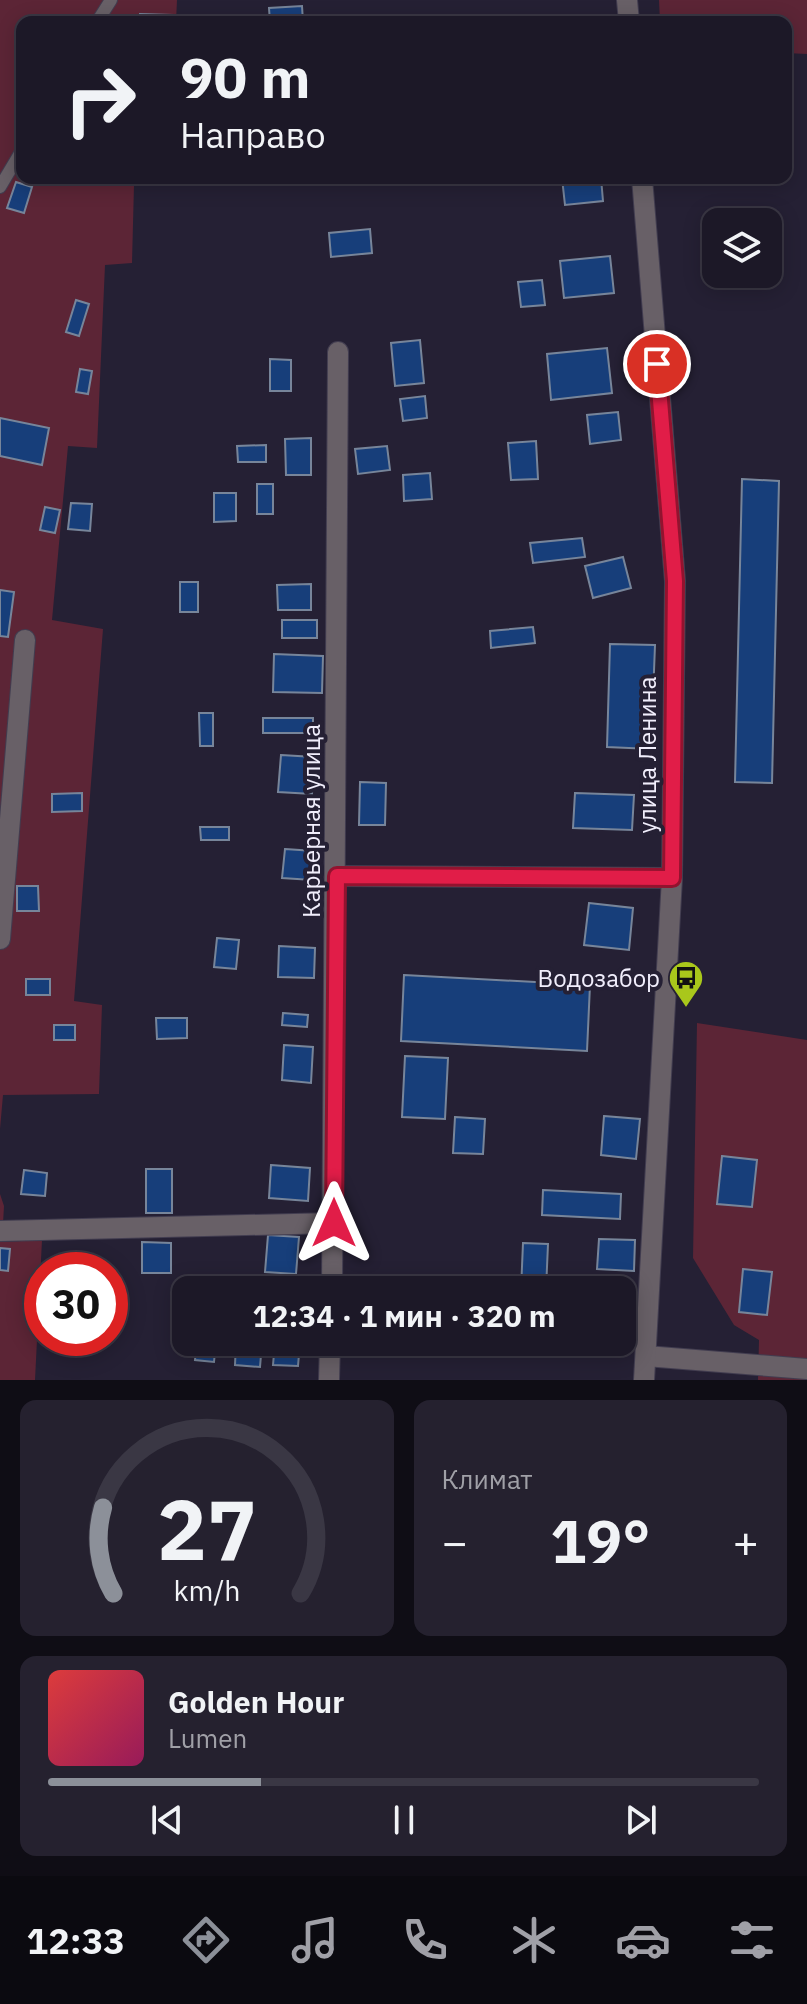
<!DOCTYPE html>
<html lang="ru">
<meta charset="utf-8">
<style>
body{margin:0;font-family:"IBM Plex Sans",sans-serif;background:#25212f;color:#f1f3f6;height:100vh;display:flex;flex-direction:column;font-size:30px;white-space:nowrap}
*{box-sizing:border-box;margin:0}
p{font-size:26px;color:#a0a0a7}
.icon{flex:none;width:44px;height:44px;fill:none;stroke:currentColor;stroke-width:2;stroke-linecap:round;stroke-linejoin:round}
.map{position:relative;height:1380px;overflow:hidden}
.sheet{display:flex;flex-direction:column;gap:20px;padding:20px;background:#0f0d15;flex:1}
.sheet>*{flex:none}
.hud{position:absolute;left:16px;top:16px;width:776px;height:168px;border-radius:16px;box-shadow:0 4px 20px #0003,0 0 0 2px #3a3744;background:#1c1827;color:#f1f3f6;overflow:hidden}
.controls{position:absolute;left:702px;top:208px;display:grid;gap:16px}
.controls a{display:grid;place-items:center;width:80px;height:80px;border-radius:16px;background:#1c1827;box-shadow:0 4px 20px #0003,0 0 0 2px #3a3744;font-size:40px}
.speed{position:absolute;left:24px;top:1252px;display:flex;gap:16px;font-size:40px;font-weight:700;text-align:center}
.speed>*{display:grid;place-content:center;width:104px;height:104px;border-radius:50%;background:#1c1827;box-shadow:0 4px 20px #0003,0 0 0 2px #3a3744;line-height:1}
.speed .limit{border:12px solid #d22;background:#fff;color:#111}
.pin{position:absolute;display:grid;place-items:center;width:68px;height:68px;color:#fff;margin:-34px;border:4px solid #fff;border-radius:50%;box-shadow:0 2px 8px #0007}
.me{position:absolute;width:88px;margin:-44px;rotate:0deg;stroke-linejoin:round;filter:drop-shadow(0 0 6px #0008)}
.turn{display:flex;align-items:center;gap:28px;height:168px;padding:0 32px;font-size:36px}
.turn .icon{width:104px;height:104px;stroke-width:2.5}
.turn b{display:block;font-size:56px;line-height:68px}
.big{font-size:60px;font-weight:700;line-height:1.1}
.sheet .widget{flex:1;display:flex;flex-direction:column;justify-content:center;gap:12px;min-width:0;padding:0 28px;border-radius:16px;background:#25212f}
.sheet .dial{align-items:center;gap:0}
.dial svg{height:208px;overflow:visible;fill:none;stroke:#3a3744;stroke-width:7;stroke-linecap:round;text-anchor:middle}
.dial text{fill:#f1f3f6;stroke:none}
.song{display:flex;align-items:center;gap:24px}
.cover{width:96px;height:96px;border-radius:12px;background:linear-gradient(135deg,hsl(0 70% 55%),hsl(330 70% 35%))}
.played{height:8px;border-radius:4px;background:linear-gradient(90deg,#8c9099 30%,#3a3744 30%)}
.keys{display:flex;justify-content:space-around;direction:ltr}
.heat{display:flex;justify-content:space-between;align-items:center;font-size:44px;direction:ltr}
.sheet .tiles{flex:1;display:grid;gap:20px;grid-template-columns:1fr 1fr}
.widget:last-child{grid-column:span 2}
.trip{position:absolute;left:172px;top:1276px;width:464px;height:80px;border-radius:16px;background:#1c1827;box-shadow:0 4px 20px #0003,0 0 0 2px #3a3744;font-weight:700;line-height:80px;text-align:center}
.dock{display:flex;height:128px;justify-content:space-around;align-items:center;background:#0b0a10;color:#a0a0a7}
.dock .icon{width:56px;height:56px}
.dock .active{color:#8c9099}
.dock b{font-size:36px;color:#f1f3f6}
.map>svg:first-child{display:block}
.green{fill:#5c2536}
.building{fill:#173e7a;stroke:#77859a;stroke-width:2}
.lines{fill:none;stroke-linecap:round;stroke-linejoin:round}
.service-casing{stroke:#423d50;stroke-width:14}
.minor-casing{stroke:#423d50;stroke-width:22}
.tertiary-casing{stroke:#423d50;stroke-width:22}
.service{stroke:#686067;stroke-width:12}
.minor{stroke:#686067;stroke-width:20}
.tertiary{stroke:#686067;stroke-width:20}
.route-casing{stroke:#92132f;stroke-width:20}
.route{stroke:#e11d48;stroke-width:14}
.labels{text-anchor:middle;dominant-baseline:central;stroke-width:8;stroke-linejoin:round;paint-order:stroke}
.street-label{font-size:24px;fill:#f1eefc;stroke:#252034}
.poi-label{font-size:24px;fill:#f1eefc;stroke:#252034;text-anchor:end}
</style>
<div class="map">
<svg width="807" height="1380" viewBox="0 0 807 1380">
<rect width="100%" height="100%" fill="#252034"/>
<!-- green -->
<g class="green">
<path d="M0,0H177L176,22H22V178H174L175,183L134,185L132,263L105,265L97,448L68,446L52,620L103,629L74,1001L102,1005L99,1094L3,1095L0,1129Z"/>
<path d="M659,0H807V54L786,53V22H660Z"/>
<path d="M697,1023L807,1040V1380H758L759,1340L734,1325L693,1258Z"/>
<path d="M0,1194L4,1206L2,1242L42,1240L35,1380H0Z"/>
</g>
<!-- building -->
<g class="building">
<path d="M302,6L303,22H270L269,8Z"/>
<path d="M140,14L173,15V22H140Z"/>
<path d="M562,178H601L603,201L565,205Z"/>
<path d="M16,182L32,187L24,213L7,208Z"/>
<path d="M370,229L372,253L331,257L329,233Z"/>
<path d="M610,256L614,293L564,298L560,261Z"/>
<path d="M542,280L545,305L521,307L518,282Z"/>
<path d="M76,300L89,304L79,336L66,332Z"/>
<path d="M420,340L424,383L395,386L391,343Z"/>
<path d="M607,348L612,393L551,400L547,354Z"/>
<path d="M270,359L291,360V391H270Z"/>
<path d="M80,369L92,371L88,394L76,392Z"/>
<path d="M425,396L427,418L403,421L400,399Z"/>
<path d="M618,412L621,440L590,444L587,415Z"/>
<path d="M0,418L49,428L42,465L0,456Z"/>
<path d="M311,438V475H286L285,439Z"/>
<path d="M536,441L538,479L511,480L508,443Z"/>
<path d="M266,445V462H238L237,446Z"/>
<path d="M387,446L390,470L358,474L355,449Z"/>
<path d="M430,473L432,499L404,501L403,475Z"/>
<path d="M742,479L779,481L772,783L735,782Z"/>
<rect x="257" y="484" width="16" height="30"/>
<path d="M214,493H236V521L214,522Z"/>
<path d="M71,503L92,504L90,531L68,529Z"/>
<path d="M45,507L60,510L55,533L40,530Z"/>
<path d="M582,538L585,557L533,563L530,543Z"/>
<path d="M623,557L631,588L593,598L585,566Z"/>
<rect x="180" y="582" width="18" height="30"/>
<path d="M311,584V610H278L277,585Z"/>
<path d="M0,590L14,592L8,637L0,636Z"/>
<rect x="282" y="620" width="35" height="18"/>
<path d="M533,627L535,643L491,648L490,631Z"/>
<path d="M610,644L655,645L651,749L607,747Z"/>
<path d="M274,654L323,656L322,693L273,692Z"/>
<path d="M199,713H213V746H200Z"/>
<rect x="263" y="718" width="50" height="15"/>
<path d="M281,755L314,757L312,794L278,792Z"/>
<path d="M360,782L386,783L385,825H359Z"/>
<path d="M82,793V811L52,812V794Z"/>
<path d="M575,793L634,795L632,830L573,828Z"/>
<path d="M200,827H229V840H201Z"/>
<path d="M285,849L314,851L312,880L282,878Z"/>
<path d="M17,886H38L39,911H17Z"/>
<path d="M589,903L633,908L629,950L584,945Z"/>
<path d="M217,938L239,940L236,969L214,967Z"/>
<path d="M279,946L315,948L314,978L278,977Z"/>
<path d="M404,975L590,985L587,1051L401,1041Z"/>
<rect x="26" y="979" width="24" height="16"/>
<path d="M283,1013L308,1015L307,1027L282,1025Z"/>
<path d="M156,1018H187V1038L157,1039Z"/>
<rect x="54" y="1025" width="21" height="15"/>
<path d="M284,1045L313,1047L311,1083L282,1080Z"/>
<path d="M405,1056L448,1058L445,1119L402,1117Z"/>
<path d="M604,1116L640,1119L636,1159L601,1155Z"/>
<path d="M455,1117L485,1119L483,1154L453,1153Z"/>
<path d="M722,1156L757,1160L752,1207L717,1204Z"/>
<path d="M271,1165L310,1168L308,1201L269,1198Z"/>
<rect x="146" y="1169" width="26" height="44"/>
<path d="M24,1170L47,1173L45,1196L21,1194Z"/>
<path d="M543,1190L621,1194L620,1219L542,1215Z"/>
<path d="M268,1235L299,1237L296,1274L265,1272Z"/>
<path d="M599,1239L635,1240L634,1271L597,1269Z"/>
<path d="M142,1242L171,1243V1273H142Z"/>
<path d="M523,1243L548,1244L546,1290H521Z"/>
<path d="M0,1248L10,1249L8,1271L0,1270Z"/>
<path d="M743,1269L772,1272L767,1315L739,1312Z"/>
<path d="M197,1342H216L214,1362L195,1360Z"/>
<path d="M236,1342L262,1343L260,1367L235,1365Z"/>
<path d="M275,1342H300L298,1366L273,1365Z"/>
<path d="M491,1342H536L535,1357L490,1355Z"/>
</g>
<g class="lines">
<defs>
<g id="service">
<path d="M97,22L111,0"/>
<path d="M0,187L22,150"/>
</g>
<g id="minor">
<path d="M337,876L672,878"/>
<path d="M0,939L25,640"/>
<path d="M0,1231L334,1223"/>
<path d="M332,1290L338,352"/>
<path d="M646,1356L807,1369"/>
<path d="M329,1380L330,1342"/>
</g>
<g id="tertiary">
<path d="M627,0L629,22"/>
<path d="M642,178L675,581L672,878L644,1380"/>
</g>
</defs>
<!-- service casing -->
<use href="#service" class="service-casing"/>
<!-- minor casing -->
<use href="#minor" class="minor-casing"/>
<!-- tertiary casing -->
<use href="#tertiary" class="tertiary-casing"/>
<!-- service -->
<use href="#service" class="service"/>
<!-- minor -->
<use href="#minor" class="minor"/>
<!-- tertiary -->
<use href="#tertiary" class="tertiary"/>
</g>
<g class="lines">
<defs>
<path id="route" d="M334,1223L337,876L672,878L675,581L657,364"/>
</defs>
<!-- route casing -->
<use href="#route" class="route-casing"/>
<!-- route -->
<use href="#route" class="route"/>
</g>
<!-- icons -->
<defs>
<symbol id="bus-pin" viewBox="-11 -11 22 30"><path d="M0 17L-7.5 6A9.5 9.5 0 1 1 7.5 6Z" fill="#a9c71b" stroke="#252034"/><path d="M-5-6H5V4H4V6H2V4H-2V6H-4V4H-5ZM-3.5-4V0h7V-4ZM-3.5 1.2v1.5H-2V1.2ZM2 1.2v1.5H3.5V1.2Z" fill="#111"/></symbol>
</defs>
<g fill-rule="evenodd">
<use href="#bus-pin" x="666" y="958" width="40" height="54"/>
</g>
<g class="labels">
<!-- street labels -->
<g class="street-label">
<text transform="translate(647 755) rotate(-90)">улица Ленина</text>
<text transform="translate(311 821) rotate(-90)">Карьерная улица</text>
</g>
<!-- poi labels -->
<g class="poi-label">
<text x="660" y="978">Водозабор</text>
</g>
</g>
</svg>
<div class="controls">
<a><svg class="icon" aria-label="layers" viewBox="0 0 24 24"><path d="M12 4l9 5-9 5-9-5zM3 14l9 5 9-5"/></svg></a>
</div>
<div class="speed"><div class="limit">30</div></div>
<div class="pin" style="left:657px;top:364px;background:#d93025"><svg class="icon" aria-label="arrive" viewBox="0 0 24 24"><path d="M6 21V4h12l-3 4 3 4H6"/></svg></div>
<svg class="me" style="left:334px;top:1223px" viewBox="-20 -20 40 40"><path d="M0-17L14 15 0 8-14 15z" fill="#e11d48" stroke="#fff" stroke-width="4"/></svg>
<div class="trip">12:34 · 1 мин · 320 m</div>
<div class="hud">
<div class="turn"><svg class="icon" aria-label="right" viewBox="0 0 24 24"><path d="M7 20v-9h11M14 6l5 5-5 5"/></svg><div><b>90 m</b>Направо</div></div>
</div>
</div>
<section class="sheet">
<div class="tiles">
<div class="widget dial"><svg viewBox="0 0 100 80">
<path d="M14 69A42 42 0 1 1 86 69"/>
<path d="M14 69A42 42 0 0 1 10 36" stroke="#8c9099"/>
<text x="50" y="56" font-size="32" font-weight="700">27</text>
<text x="50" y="72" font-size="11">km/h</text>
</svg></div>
<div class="widget"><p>Климат</p>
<div class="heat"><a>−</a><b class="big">19°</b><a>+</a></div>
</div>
<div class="widget">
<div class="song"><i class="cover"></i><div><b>Golden Hour</b><p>Lumen</p></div></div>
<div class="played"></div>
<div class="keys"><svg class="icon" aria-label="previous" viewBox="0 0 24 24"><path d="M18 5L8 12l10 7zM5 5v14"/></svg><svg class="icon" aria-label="pause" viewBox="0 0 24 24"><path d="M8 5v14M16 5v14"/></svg><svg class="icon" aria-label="next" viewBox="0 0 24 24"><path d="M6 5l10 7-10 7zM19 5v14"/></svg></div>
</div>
</div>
</section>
<nav class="dock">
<b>12:33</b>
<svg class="icon active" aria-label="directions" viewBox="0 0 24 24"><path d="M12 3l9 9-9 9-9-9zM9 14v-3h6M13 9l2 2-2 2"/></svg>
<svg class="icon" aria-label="music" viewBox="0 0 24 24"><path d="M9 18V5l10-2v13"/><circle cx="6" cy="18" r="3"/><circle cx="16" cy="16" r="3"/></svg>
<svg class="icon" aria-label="phone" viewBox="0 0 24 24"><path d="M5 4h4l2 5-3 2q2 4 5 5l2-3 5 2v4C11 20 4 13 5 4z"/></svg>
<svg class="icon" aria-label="climate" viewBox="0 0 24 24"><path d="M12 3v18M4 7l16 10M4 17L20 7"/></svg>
<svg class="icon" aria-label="car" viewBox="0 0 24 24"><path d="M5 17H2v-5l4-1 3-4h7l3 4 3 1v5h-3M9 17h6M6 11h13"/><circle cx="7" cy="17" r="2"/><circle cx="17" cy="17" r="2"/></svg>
<svg class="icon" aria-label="filters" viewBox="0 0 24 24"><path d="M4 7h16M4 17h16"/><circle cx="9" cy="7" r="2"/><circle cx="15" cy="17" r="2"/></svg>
</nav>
